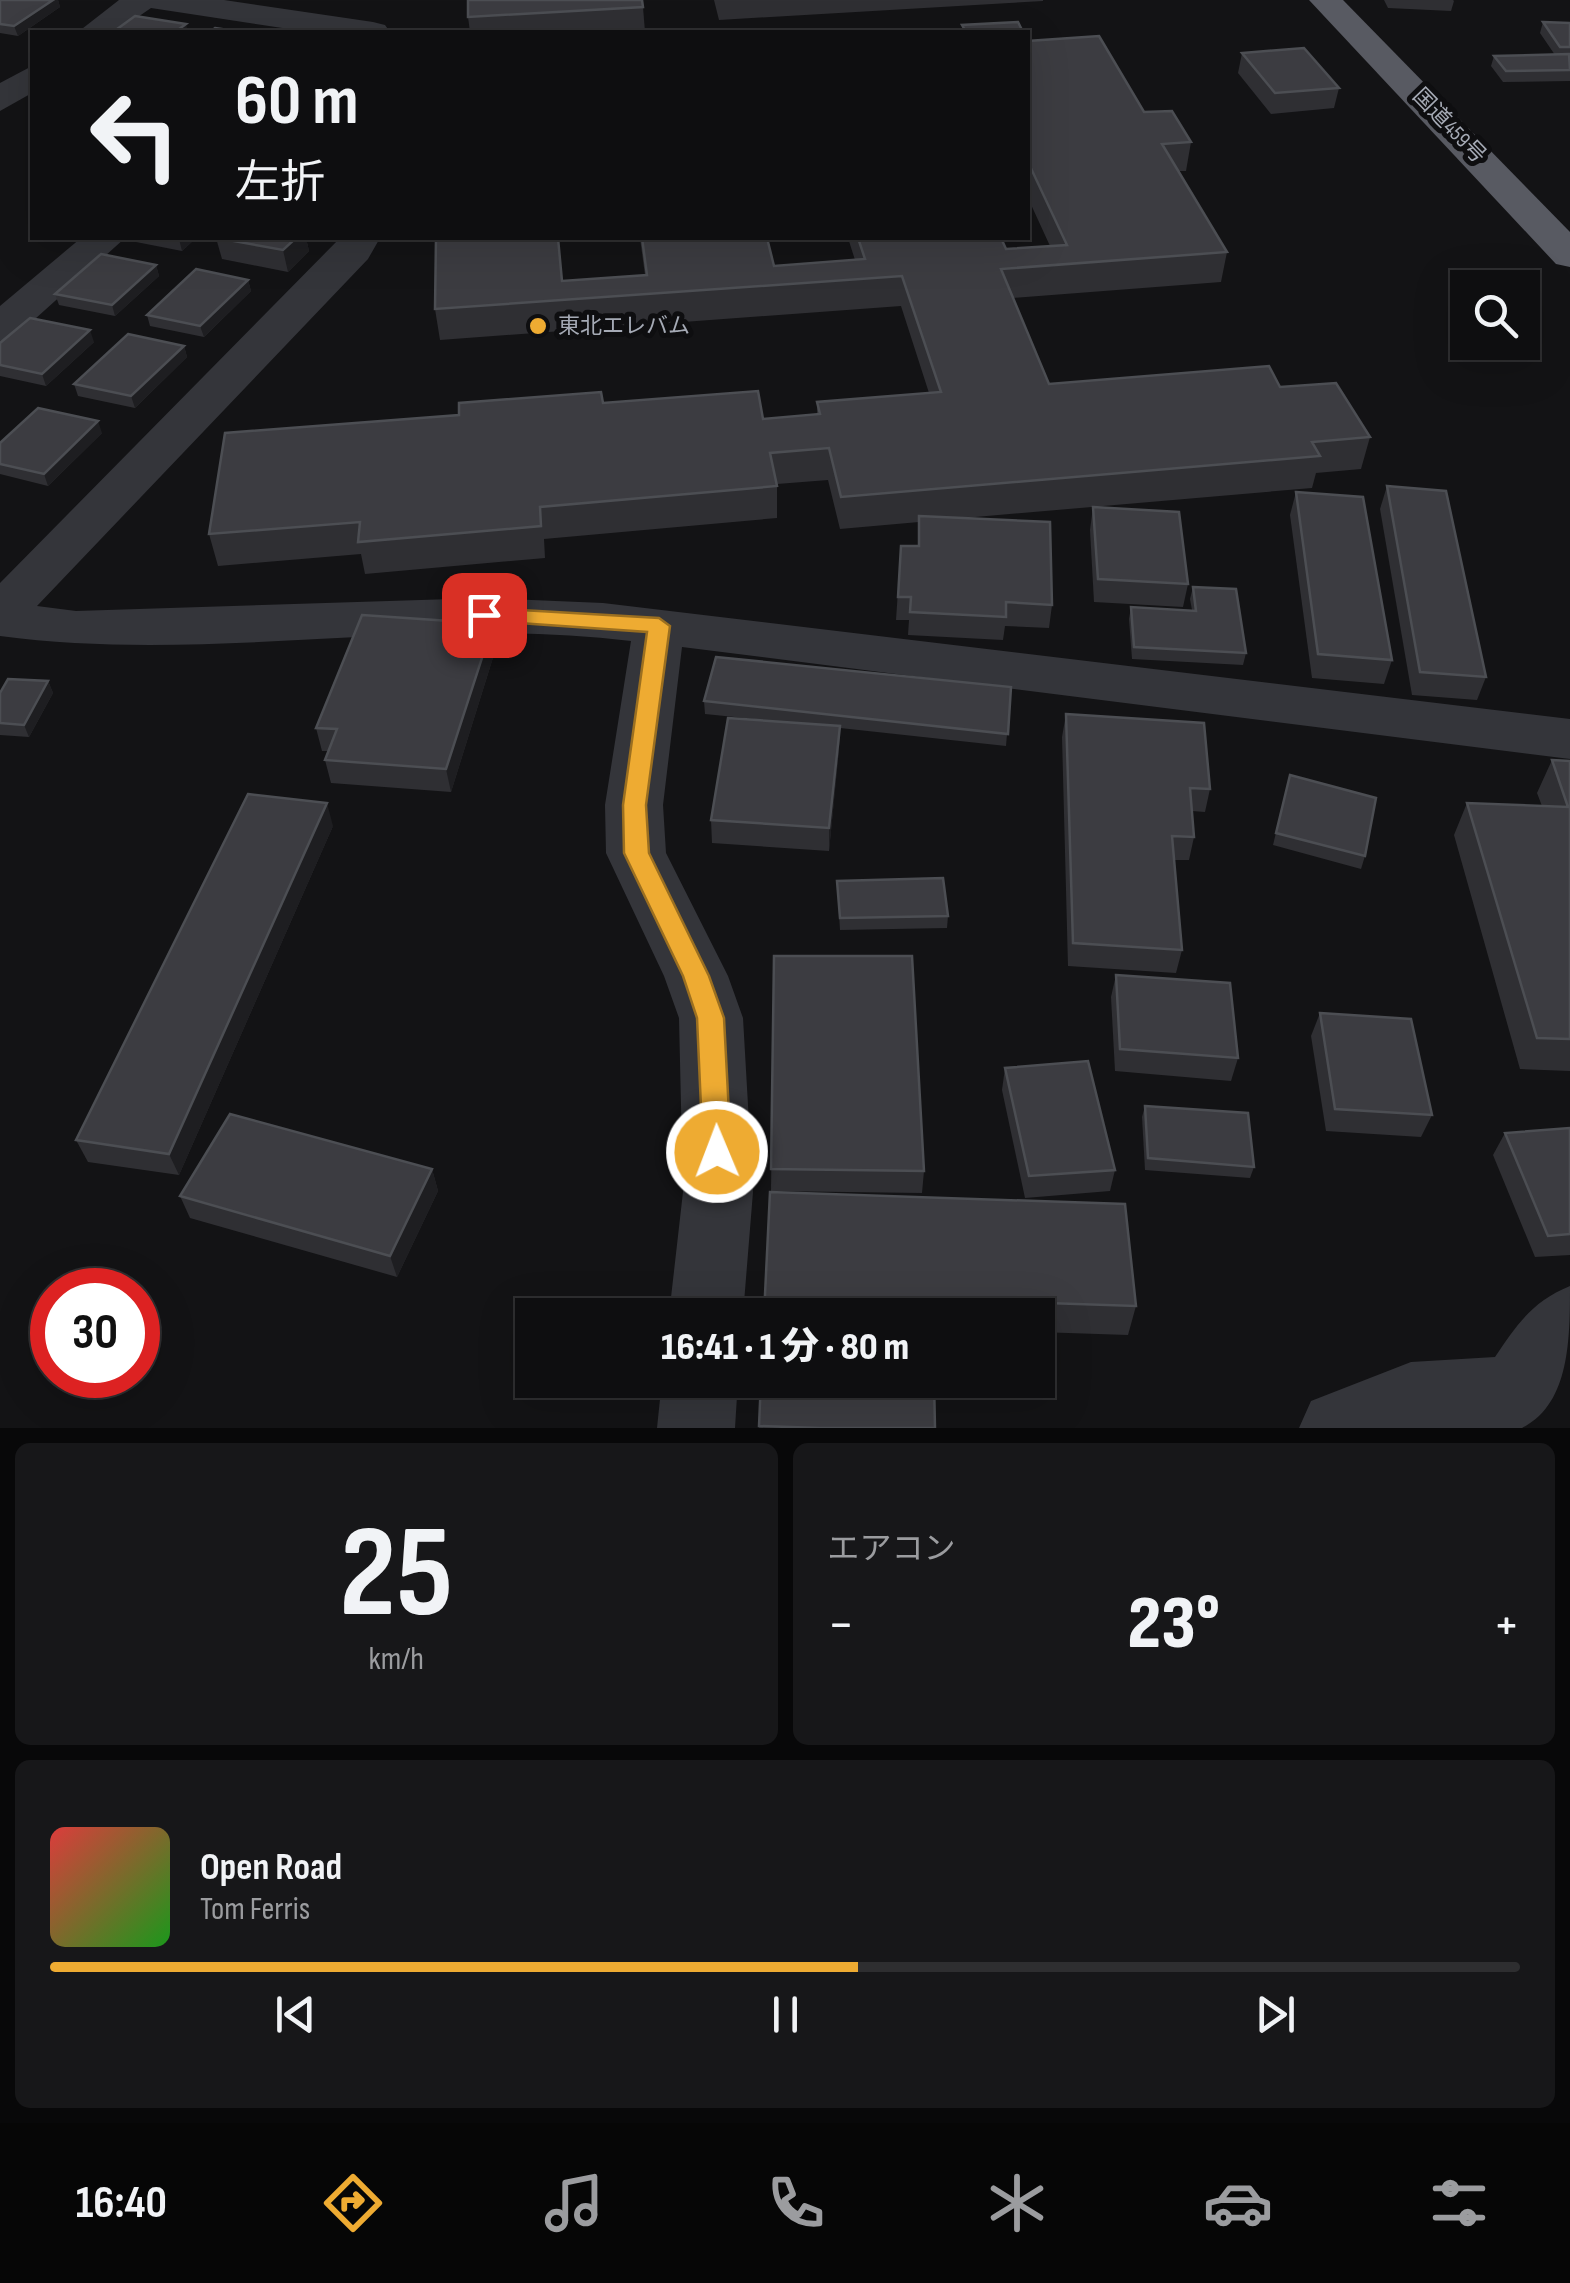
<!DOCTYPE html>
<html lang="ja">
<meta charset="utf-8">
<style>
body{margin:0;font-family:"Sofia Sans Condensed","Noto Sans JP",sans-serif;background:#171719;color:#f1f3f6;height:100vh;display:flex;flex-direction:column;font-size:38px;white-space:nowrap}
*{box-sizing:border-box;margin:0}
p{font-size:32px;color:#9b9c9f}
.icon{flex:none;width:55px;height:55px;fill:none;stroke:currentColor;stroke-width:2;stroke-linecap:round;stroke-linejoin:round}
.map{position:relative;height:1428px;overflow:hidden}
.drawer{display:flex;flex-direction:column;gap:15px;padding:15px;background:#080809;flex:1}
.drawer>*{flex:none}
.banner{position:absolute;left:30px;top:30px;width:1000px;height:210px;border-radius:0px;box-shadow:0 10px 40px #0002,0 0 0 2px #2e2e30;background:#0e0e10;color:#f1f3f6;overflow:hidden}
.fabs{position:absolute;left:1450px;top:270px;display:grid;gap:20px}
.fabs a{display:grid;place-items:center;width:90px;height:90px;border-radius:0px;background:#0e0e10;box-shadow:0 10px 40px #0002,0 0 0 2px #2e2e30;font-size:50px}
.speed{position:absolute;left:30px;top:1268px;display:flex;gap:20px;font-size:50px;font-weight:700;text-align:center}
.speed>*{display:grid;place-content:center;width:130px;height:130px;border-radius:50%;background:#0e0e10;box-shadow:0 10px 40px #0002,0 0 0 2px #2e2e30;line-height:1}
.speed .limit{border:15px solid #d22;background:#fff;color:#111}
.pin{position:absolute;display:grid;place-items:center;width:85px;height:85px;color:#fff;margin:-42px;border-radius:20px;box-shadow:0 5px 15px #0006}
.me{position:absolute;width:110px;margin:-55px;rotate:359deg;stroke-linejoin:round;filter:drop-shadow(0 0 8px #0008)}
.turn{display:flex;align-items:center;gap:35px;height:210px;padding:0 40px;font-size:45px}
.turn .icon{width:130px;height:130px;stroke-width:2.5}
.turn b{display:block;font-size:70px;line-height:85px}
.big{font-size:75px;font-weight:800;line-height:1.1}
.drawer .card{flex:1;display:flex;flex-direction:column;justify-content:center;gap:15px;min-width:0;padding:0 35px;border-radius:15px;background:#171719}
.drawer .dial{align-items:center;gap:0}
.dial b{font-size:130px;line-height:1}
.song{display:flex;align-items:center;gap:30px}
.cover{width:120px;height:120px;border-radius:15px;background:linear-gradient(135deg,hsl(0 70% 55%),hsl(120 70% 35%))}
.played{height:10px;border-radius:5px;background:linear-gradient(90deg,#eeab32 55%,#2e2e30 55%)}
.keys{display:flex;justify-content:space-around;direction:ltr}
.heat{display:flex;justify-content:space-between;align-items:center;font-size:55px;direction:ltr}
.drawer .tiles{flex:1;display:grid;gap:15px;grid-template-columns:1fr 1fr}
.card:last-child{grid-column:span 2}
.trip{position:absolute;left:515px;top:1298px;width:540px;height:100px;border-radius:0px;background:#0e0e10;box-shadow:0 10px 40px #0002,0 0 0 2px #2e2e30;font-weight:800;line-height:100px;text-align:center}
.tabs{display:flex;height:160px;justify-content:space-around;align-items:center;background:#060606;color:#9b9c9f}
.tabs .icon{width:70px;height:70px}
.tabs .active{color:#eeab32}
.tabs b{font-size:45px;color:#f1f3f6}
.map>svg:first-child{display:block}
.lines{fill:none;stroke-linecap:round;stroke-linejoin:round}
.minor{fill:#34353a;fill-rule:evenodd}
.trunk{fill:#585a62;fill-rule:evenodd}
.wall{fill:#2f2f33}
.shaded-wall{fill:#1e1e21}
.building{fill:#3c3c41;stroke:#4c4e53;stroke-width:2.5}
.route{fill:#eeab32;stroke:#9b6f20;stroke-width:2.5}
.poi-dot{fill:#eeab32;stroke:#0e0e10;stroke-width:4}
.labels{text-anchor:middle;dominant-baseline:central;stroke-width:10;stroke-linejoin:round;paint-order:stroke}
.far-street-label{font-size:22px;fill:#a5aab5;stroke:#0e0e10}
.far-poi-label{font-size:22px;fill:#a5aab5;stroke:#0e0e10;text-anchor:start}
</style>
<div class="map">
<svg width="1570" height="1428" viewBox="0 0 1570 1428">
<rect width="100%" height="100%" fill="#131315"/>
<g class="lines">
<!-- minor -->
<g class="minor">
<path d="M119,0H224L373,22L385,25L390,32H309L151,8L116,32H78Z"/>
<path d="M32,66V93L0,111V83Z"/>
<path d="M81,238H125L15,337L0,341V306Z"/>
<path d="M340,238H380L368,259L37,606L76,611L484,598L603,603L1570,719V759L682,647L663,805L666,853L728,976L743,1018L753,1192L743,1315H669L683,1192L679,1018L664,976L606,853L605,805L631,641C421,615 209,664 0,636V583Z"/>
<path d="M1570,1286C1570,1339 1570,1404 1522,1428H1299L1311,1401L1411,1362L1495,1357C1517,1324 1533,1301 1570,1286Z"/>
<path d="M662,1380H738L735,1428H657Z"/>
</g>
<!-- trunk -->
<path class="trunk" d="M1309,0H1343L1570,232V267L1556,264Z"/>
</g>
<!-- wall -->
<g class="wall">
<path d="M0,0H58L60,7L18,36L0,33Z"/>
<path d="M714,0H1043V1L719,20Z"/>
<path d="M1384,0H1453L1454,1L1451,11L1388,8Z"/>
<path d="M643,7L645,32H470L468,17Z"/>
<path d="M1543,22L1570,23V81L1503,82L1491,66L1494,56L1555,55L1540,33Z"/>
<path d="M1028,41L1191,142L1186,171H1179L1227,252L1221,282L1013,298L1049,384L1280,387L1370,437L1361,469L1316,473L1312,488L964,518L1052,605L1049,628L1005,626L1003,640L908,635L909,620H896L901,546H918L919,522L840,529L828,480L777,484V518L544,539L545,558L365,574L361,554L218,566L209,534L603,403L763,419L817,414V402L929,393L901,306L440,340L435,309L562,281L645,275L640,238H767L774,266L855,260L848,238H1001L1006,249L1050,246L1028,198Z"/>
<path d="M1242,53L1339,88L1334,108L1271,114L1238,73Z"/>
<path d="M134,238H196L182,251L136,242Z"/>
<path d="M216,238H306L309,251L288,272L222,259Z"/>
<path d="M156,265L159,276L115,316L59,305L55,294Z"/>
<path d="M248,280L251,291L204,337L150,326L147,315Z"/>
<path d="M94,342L46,386L0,376V343Z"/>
<path d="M184,346L187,357L135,408L78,396L74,384Z"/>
<path d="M102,433L48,486L0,474V443Z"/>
<path d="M1387,486L1486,677L1477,700L1412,695L1380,509Z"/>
<path d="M1296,492L1392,660L1384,684L1312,678L1290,515Z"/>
<path d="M1093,507L1188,584L1183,607L1094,602L1090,530Z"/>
<path d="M1193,587L1246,653L1243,665L1132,659L1129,619L1131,607L1192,610L1190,599Z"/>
<path d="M493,624L496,648L451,792L331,783L325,760L328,751H322L316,728Z"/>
<path d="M48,681L53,693L29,737L0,735V693Z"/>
<path d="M1011,687L1006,746L840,728L839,749L829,851L712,843L711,820L774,721L705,714L704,701Z"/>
<path d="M1066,714L1210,789L1205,812L1192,811L1194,837L1189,860H1174L1182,950L1176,973L1068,966L1062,737Z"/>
<path d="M1552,760L1570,761V1071L1520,1069L1454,835L1467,803L1542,806L1537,793Z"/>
<path d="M1290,775L1365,856L1361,869L1273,845Z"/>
<path d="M333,826L179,1175L88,1162L76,1140Z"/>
<path d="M837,881L948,916L947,928L840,930Z"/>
<path d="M774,956L924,1171L922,1193L771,1191Z"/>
<path d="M1116,975L1238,1058L1231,1081L1115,1071L1111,997Z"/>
<path d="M1320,1013L1432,1115L1421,1137L1326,1131L1311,1036Z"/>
<path d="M1005,1068L1115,1170L1110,1191L1025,1198L1002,1090Z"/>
<path d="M1145,1106L1254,1167L1250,1178L1145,1170L1142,1117Z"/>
<path d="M1570,1128V1255L1535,1257L1493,1155L1505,1133Z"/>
<path d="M432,1169L438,1191L397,1277L190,1218L180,1196Z"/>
<path d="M770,1192L1136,1306L1128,1335L1038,1332V1315H764Z"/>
<path d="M761,1380L935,1428H759Z"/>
</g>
<!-- shaded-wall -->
<g class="shaded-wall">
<path d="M53,0H58L60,7L18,36L14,26Z"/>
<path d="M186,24L188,32H175Z"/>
<path d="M181,238H196L182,251L179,239Z"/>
<path d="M285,238H306L309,251L288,272L283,250Z"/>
<path d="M156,265L159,276L115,316L112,305Z"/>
<path d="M248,280L251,291L204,337L200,326Z"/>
<path d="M90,330L94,342L46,386L42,374Z"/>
<path d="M184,346L187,357L135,408L131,396Z"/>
<path d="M98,421L102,433L48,486L44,474Z"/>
<path d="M493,624L496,648L451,792L446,769Z"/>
<path d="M48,681L53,693L29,737L24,725Z"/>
<path d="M840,726L839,749L829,851V828Z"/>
<path d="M327,803L333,826L179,1175L169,1154Z"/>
<path d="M432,1169L438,1191L397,1277L390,1256Z"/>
</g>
<!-- building -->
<g class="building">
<path d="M0,0H53L14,26L0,24Z"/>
<path d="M468,0H642L643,7L468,17Z"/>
<path d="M135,16L186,24L175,32H113Z"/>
<path d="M1018,22L1023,32H966L962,25Z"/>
<path d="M1543,22L1570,23V47H1560Z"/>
<path d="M215,28L242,32H210Z"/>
<path d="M1099,36L1144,112L1172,111L1191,142L1162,144L1227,252L1001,269L1049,384L1269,366L1280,387L1336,383L1370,437L1312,442L1320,456L841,497L829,448L770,453L777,486L540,507L541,526L358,542L360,522L209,534L225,433L459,415V403L601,392L603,403L758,391L763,419L820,414L817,402L941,392L902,276L435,309L436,238H558L562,281L647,275L642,238H767L774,266L865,259L858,238H1001L1006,249L1067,245L1028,162V41Z"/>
<path d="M1304,48L1339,88L1275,93L1242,53Z"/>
<path d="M1569,54L1570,70L1506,71L1494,56Z"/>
<path d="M217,238H296L283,250Z"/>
<path d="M101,254L156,265L112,305L55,294Z"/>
<path d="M196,269L248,280L200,326L147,315Z"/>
<path d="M30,318L90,330L42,374L0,365V343Z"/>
<path d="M128,334L184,346L131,396L74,384Z"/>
<path d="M38,408L98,421L44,474L0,464V443Z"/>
<path d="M1387,486L1446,491L1486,677L1420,672Z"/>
<path d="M1296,492L1363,497L1392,660L1318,654Z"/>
<path d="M1093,507L1179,512L1188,584L1098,579Z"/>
<path d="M919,516L1050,522L1052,605L1006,602V617L910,612L911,597H898L901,546H919Z"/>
<path d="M1193,587L1236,589L1246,653L1134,647L1131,607L1196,611Z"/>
<path d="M362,615L493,624L446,769L325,760L337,729L316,728Z"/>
<path d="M716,657L1011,687L1008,734L704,701Z"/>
<path d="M8,679L48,681L24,725L0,723V693Z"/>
<path d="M1066,714L1204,723L1210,789L1190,788L1194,837L1172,836L1182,950L1073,943Z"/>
<path d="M728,718L840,726L829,828L711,820Z"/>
<path d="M1552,760L1570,761V1039L1537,1038L1467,803L1568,807Z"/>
<path d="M1290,775L1376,798L1365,856L1276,833Z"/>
<path d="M248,794L327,803L169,1154L76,1140Z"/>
<path d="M943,878L948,916L840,918L837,881Z"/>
<path d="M774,956H912L924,1171L771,1169Z"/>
<path d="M1116,975L1230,983L1238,1058L1120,1049Z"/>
<path d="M1320,1013L1411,1019L1432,1115L1335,1109Z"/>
<path d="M1088,1061L1115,1170L1029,1176L1005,1068Z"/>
<path d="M1145,1106L1248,1113L1254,1167L1148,1158Z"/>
<path d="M230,1114L432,1169L390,1256L180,1196Z"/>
<path d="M1570,1128V1234L1548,1236L1505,1133Z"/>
<path d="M770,1192L1125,1204L1136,1306L932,1299V1315H764Z"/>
<path d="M761,1380H934L935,1428H820L759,1426Z"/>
</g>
<!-- route -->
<path class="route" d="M484,608L659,618L670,626L646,805L649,853L709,976L724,1018L731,1152L727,1161L717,1165L707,1161L703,1152L697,1018L683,976L624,853L623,805L647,632L476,620V610Z"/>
<!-- markers -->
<circle class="poi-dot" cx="538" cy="326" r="10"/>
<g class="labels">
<!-- far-street labels -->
<g class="far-street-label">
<text transform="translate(1449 126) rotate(46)">国道459号</text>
</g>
<!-- far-poi labels -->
<g class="far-poi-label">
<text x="558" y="326">東北エレバム</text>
</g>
</g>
</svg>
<div class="fabs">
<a><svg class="icon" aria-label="search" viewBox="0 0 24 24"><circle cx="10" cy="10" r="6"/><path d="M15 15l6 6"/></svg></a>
</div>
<div class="speed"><div class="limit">30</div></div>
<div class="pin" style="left:484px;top:615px;background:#d93025"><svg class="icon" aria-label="arrive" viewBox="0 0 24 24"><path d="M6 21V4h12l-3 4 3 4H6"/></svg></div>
<svg class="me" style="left:717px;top:1152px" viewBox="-20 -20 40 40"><circle r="17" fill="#eeab32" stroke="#fff" stroke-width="3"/><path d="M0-11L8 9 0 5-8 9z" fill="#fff"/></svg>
<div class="trip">16:41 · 1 分 · 80 m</div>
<div class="banner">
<div class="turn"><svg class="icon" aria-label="left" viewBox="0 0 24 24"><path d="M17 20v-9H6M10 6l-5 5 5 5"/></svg><div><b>60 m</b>左折</div></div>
</div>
</div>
<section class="drawer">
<div class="tiles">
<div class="card dial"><b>25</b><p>km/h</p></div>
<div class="card"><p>エアコン</p>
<div class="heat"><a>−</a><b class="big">23°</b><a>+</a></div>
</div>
<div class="card">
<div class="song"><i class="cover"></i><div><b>Open Road</b><p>Tom Ferris</p></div></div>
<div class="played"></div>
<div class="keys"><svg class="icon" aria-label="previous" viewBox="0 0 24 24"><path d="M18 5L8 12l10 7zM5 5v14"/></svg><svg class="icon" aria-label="pause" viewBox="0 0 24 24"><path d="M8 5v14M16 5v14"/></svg><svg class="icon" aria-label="next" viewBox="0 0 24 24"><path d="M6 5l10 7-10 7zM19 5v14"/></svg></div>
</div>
</div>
</section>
<nav class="tabs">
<b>16:40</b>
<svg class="icon active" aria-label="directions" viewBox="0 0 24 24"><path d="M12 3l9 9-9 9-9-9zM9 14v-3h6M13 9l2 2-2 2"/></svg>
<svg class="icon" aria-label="music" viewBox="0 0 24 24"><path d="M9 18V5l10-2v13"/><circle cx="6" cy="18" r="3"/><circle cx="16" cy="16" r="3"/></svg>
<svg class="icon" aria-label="phone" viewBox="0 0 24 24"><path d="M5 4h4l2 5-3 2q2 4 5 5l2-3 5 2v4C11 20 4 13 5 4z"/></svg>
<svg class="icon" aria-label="climate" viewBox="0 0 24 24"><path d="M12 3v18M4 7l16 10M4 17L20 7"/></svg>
<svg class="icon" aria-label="car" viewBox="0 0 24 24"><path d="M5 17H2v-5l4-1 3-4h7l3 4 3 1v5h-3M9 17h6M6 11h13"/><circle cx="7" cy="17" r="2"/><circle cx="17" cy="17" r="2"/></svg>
<svg class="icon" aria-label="filters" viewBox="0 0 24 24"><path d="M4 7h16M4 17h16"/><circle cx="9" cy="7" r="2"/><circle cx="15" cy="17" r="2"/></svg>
</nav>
